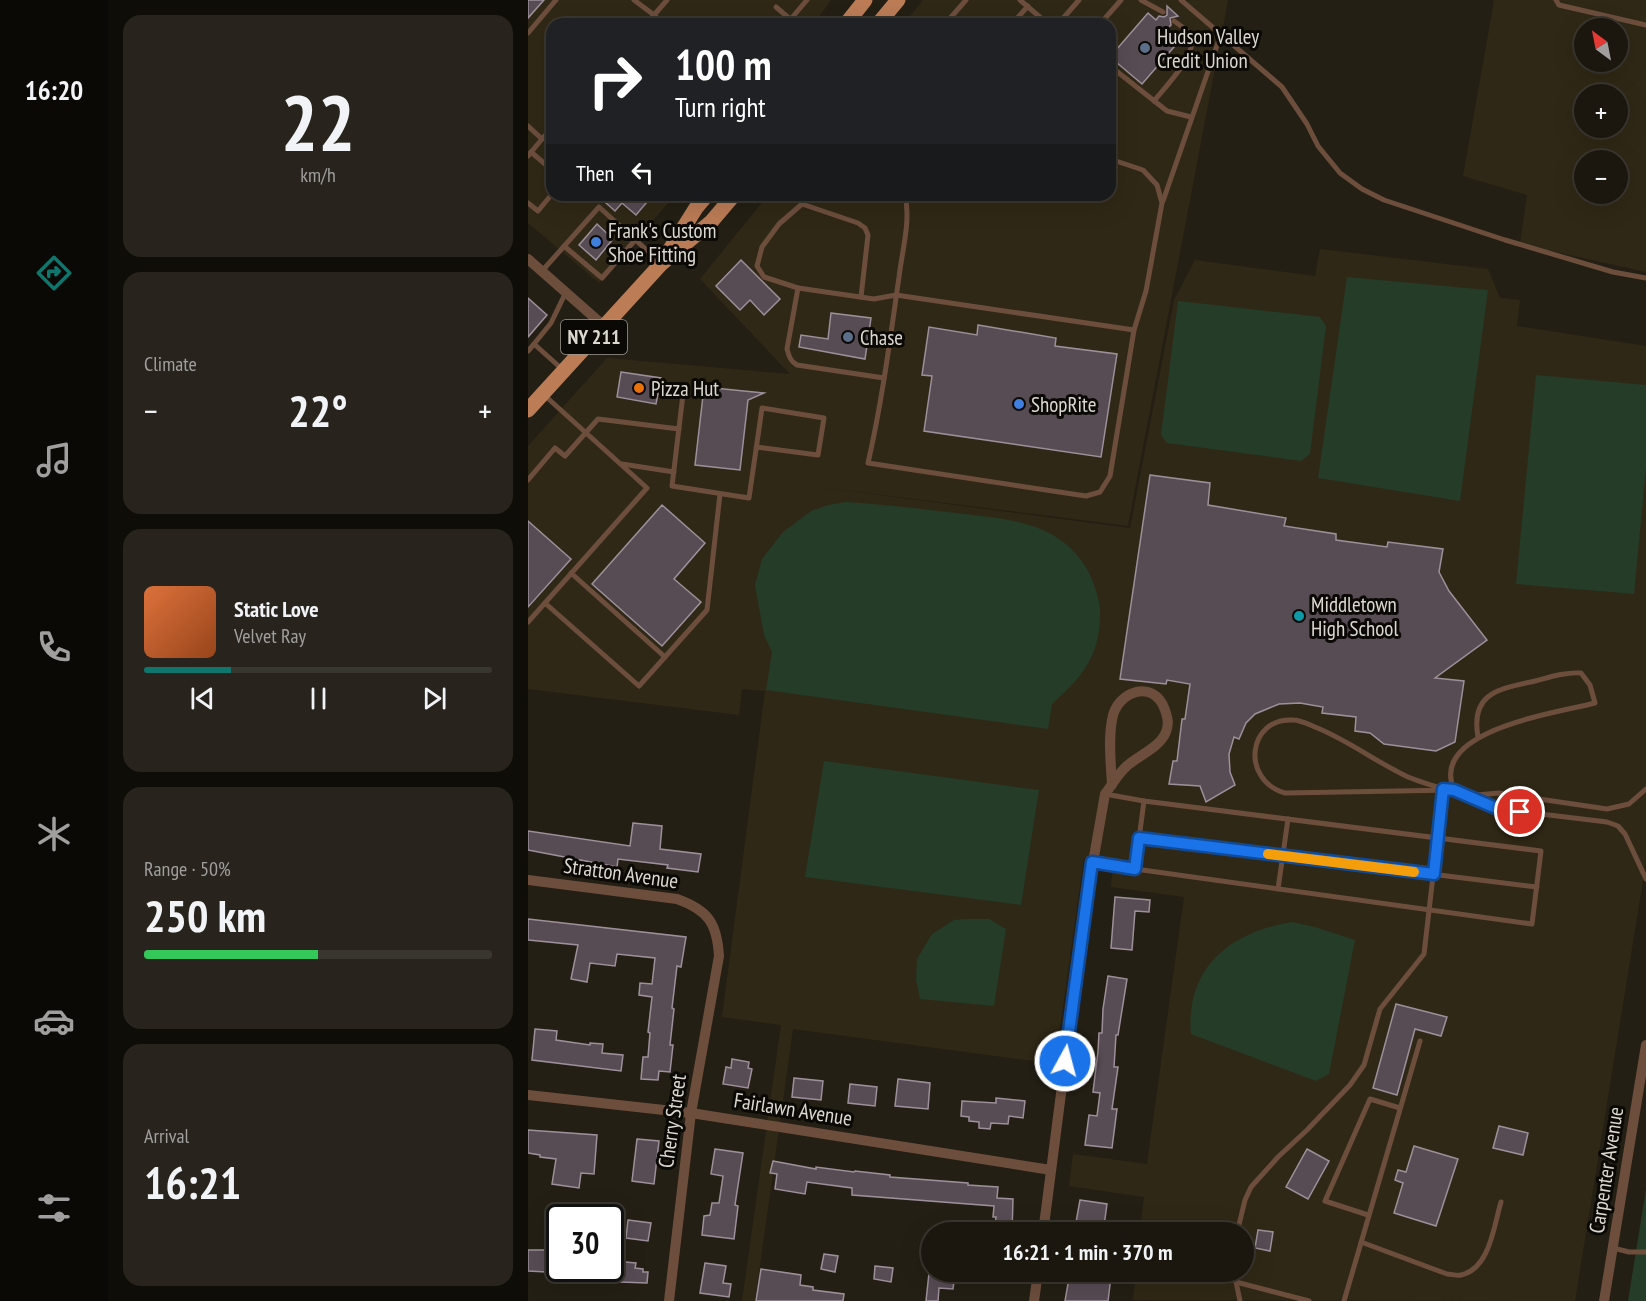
<!DOCTYPE html>
<meta charset="utf-8">
<style>
body{margin:0;font-family:"PT Sans Narrow",sans-serif;background:#28241d;color:#f1f3f6;height:100vh;display:flex;flex-direction:column;font-size:22px;white-space:nowrap}
*{box-sizing:border-box;margin:0}
p{font-size:20px;color:#a09f9e}
.icon{flex:none;width:33px;height:33px;fill:none;stroke:currentColor;stroke-width:2;stroke-linecap:round;stroke-linejoin:round}
.map{position:relative;flex:1;overflow:hidden}
.sheet{display:flex;flex-direction:column;gap:15px;padding:15px;background:#0f0d08;width:420px}
.sheet>*{flex:none}
.banner{position:absolute;left:18px;top:18px;width:570px;height:183px;border-radius:18px;box-shadow:0 6px 24px #0002,0 0 0 2px #39362f;background:#202124;color:#fff;overflow:hidden}
.needle{width:39px;rotate:328deg}
.fabs{position:absolute;left:1046px;top:18px;display:grid;gap:12px}
.fabs a{display:grid;place-items:center;width:54px;height:54px;border-radius:50%;background:#1b170f;box-shadow:0 6px 24px #0002,0 0 0 2px #39362f;font-size:30px}
.speed{position:absolute;left:18px;top:1204px;display:flex;gap:12px;font-size:30px;font-weight:700;text-align:center}
.speed>*{display:grid;place-content:center;width:78px;height:78px;border-radius:50%;background:#1b170f;box-shadow:0 6px 24px #0002,0 0 0 2px #39362f;line-height:1}
.speed .limit{border:3px solid #111;border-radius:9px;background:#fff;color:#111}
.pin{position:absolute;display:grid;place-items:center;width:51px;height:51px;color:#fff;margin:-26px;border:3px solid #fff;border-radius:50%;box-shadow:0 2px 6px #0007}
.me{position:absolute;width:66px;margin:-33px;rotate:7deg;stroke-linejoin:round;filter:drop-shadow(0 0 4px #0008)}
.turn{display:flex;align-items:center;gap:21px;height:126px;padding:0 30px;font-size:27px}
.turn .icon{width:78px;height:78px;stroke-width:2.5}
.turn b{display:block;font-size:42px;line-height:51px}
.then{display:flex;align-items:center;height:57px;padding:0 30px;background:#0003;gap:12px;font-size:22px}
.big{font-size:45px;font-weight:700;line-height:1.1}
.sheet .tile{flex:1;display:flex;flex-direction:column;justify-content:center;gap:9px;min-width:0;padding:0 21px;border-radius:18px;background:#28241d}
.sheet .dial{align-items:center;gap:0}
.dial b{font-size:78px;line-height:1}
.song{display:flex;align-items:center;gap:18px}
.cover{width:72px;height:72px;border-radius:9px;background:linear-gradient(135deg,hsl(20 70% 55%),hsl(20 70% 35%))}
.played{height:6px;border-radius:3px;background:linear-gradient(90deg,#0f766e 25%,#39362f 25%)}
.keys{display:flex;justify-content:space-around;direction:ltr}
.heat{display:flex;justify-content:space-between;align-items:center;font-size:33px;direction:ltr}
.charge{height:9px;border-radius:4px;background:linear-gradient(90deg,#34c759 50%,#39362f 0)}
.trip{position:absolute;left:393px;top:1222px;width:333px;height:60px;border-radius:30px;background:#1b170f;box-shadow:0 6px 24px #0002,0 0 0 2px #39362f;font-weight:700;line-height:60px;text-align:center}
main{display:flex;flex:1;min-height:0}
.menu{display:flex;flex-direction:column;width:108px;justify-content:space-around;align-items:center;background:#0b0906;color:#a09f9e}
.menu .icon{width:42px;height:42px}
.menu .selected{color:#0f766e}
.menu b{font-size:27px;color:#f1f3f6}
.map>svg:first-child{display:block}
.built{fill:#302816;fill-rule:evenodd}
.green{fill:#243c28}
.building{fill:#574b54;stroke:#9e909a;stroke-width:1.5}
.lines{fill:none;stroke-linecap:round;stroke-linejoin:round}
.lane{stroke:#6d4e3d;stroke-width:5}
.street{stroke:#6d4e3d;stroke-width:10}
.primary{stroke:#bb7c56;stroke-width:15}
.route-casing{stroke:#114b97;stroke-width:15}
.route{stroke:#1a73e8;stroke-width:10}
.slow{stroke:#f59e0b;stroke-width:10}
.service-dot{fill:#5c6f8a;stroke:#0b0905;stroke-width:2}
.shop-dot{fill:#3f7fe0;stroke:#0b0905;stroke-width:2}
.food-dot{fill:#e8710a;stroke:#0b0905;stroke-width:2}
.culture-dot{fill:#0f9aa8;stroke:#0b0905;stroke-width:2}
.labels{text-anchor:middle;dominant-baseline:central;stroke-width:6;stroke-linejoin:round;paint-order:stroke}
.shield{fill:#0b0905;stroke:#9d9a93;stroke-width:1.5}
.shield-label{font-size:20px;font-weight:bold;fill:#dbd8d0}
.poi-label{font-size:21px;fill:#dbd8d0;stroke:#0b0905;text-anchor:start}
.street-label{font-size:21px;fill:#dbd8d0;stroke:#0b0905}
</style>
<main>
<nav class="menu">
<b>16:20</b>
<svg class="icon selected" aria-label="directions" viewBox="0 0 24 24"><path d="M12 3l9 9-9 9-9-9zM9 14v-3h6M13 9l2 2-2 2"/></svg>
<svg class="icon" aria-label="music" viewBox="0 0 24 24"><path d="M9 18V5l10-2v13"/><circle cx="6" cy="18" r="3"/><circle cx="16" cy="16" r="3"/></svg>
<svg class="icon" aria-label="phone" viewBox="0 0 24 24"><path d="M5 4h4l2 5-3 2q2 4 5 5l2-3 5 2v4C11 20 4 13 5 4z"/></svg>
<svg class="icon" aria-label="climate" viewBox="0 0 24 24"><path d="M12 3v18M4 7l16 10M4 17L20 7"/></svg>
<svg class="icon" aria-label="car" viewBox="0 0 24 24"><path d="M5 17H2v-5l4-1 3-4h7l3 4 3 1v5h-3M9 17h6M6 11h13"/><circle cx="7" cy="17" r="2"/><circle cx="17" cy="17" r="2"/></svg>
<svg class="icon" aria-label="filters" viewBox="0 0 24 24"><path d="M4 7h16M4 17h16"/><circle cx="9" cy="7" r="2"/><circle cx="15" cy="17" r="2"/></svg>
</nav>
<section class="sheet">
<div class="tile dial"><b>22</b><p>km/h</p></div>
<div class="tile"><p>Climate</p>
<div class="heat"><a>−</a><b class="big">22°</b><a>+</a></div>
</div>
<div class="tile">
<div class="song"><i class="cover"></i><div><b>Static Love</b><p>Velvet Ray</p></div></div>
<div class="played"></div>
<div class="keys"><svg class="icon" aria-label="previous" viewBox="0 0 24 24"><path d="M18 5L8 12l10 7zM5 5v14"/></svg><svg class="icon" aria-label="pause" viewBox="0 0 24 24"><path d="M8 5v14M16 5v14"/></svg><svg class="icon" aria-label="next" viewBox="0 0 24 24"><path d="M6 5l10 7-10 7zM19 5v14"/></svg></div>
</div>
<div class="tile"><p>Range · 50%</p><b class="big">250 km</b><div class="charge"></div></div>
<div class="tile"><p>Arrival</p><b class="big">16:21</b></div>
</section>
<div class="map">
<svg width="1118" height="1301" viewBox="0 0 1118 1301">
<rect width="100%" height="100%" fill="#241f14"/>
<!-- built -->
<g class="built">
<path d="M0,0H303L286,24H24V195H147L71,283L0,223Z"/>
<path d="M395,0H700L600,526L275,485L602,528L646,300L667,260L787,276L792,249L960,269L972,298L992,300L989,326L1118,346V862L1047,1301L605,1300L608,1272H716V1233H612L616,1197L541,1186L545,1154L619,1164L656,897L583,887L585,862L556,858L527,1064L265,1029L227,1301H214L253,1025L194,1017L237,691L214,689L211,715L0,689V446L79,358L262,374L172,279L240,195H582V24H376Z"/>
<path d="M964,0H1118V272L992,244L999,195L935,176L966,1ZM1056,28H1089V62H1056ZM1056,94H1089V128H1056ZM1056,160H1089V194H1056Z"/>
</g>
<!-- green -->
<g class="green">
<path d="M819,277L960,290L932,501L790,478Z"/>
<path d="M650,301L792,317L798,326L782,454L773,461L639,443L633,435Z"/>
<path d="M1008,375L1118,385V468L1106,594L988,584Z"/>
<path d="M318,502C352,504 385,508 419,512C472,519 531,518 560,571C566,583 571,597 572,610C573,654 556,676 524,704L520,729L238,690L244,652L236,635L227,585L234,559L255,532L283,511L300,505Z"/>
<path d="M296,761L511,790L493,905L277,877Z"/>
<path d="M439,919H461L478,929L466,1006L392,999L388,980L389,959L404,934L426,920Z"/>
<path d="M764,922L787,927L827,940L801,1074L788,1081L663,1034C657,967 703,932 764,922Z"/>
<path d="M1118,1189V1301H1100Z"/>
</g>
<!-- building -->
<g class="building">
<path d="M0,0H16L0,18Z"/>
<path d="M639,6L650,16L642,18L643,25L639,29L652,40L614,84L582,57L620,13L628,20L631,16L636,17L639,15Z"/>
<path d="M69,195H125L108,215L94,203L87,211Z"/>
<path d="M69,224L85,239L68,260L51,245Z"/>
<path d="M213,260L252,299L236,315L222,300L212,310L188,286Z"/>
<path d="M0,298L19,315L0,337Z"/>
<path d="M303,313L343,318L337,359L271,347L273,335L300,339Z"/>
<path d="M450,325L528,338L527,346L589,354L573,457L396,431L404,376L394,375L401,327L449,335Z"/>
<path d="M93,372L133,378L128,404L89,397Z"/>
<path d="M176,387L236,393L220,400L212,470L167,465Z"/>
<path d="M622,475L682,483L680,505L758,518L756,526L808,534V540L859,547L860,542L915,549L911,572L921,591L959,640L907,678L936,681L927,742L908,751L856,744L842,733L827,731L828,717L794,713L795,707L772,703L751,704L727,714L718,723L711,739L706,737L701,754L702,772L707,785L678,802L672,786L641,784L645,761H649L654,719H657L662,684L639,680L638,684L592,679Z"/>
<path d="M134,505L177,543L146,579L173,602L134,646L64,584Z"/>
<path d="M0,521L43,559L0,607Z"/>
<path d="M105,823L134,826L132,849L173,854L170,872L139,868L140,865L90,859L89,867L0,850V831L102,846Z"/>
<path d="M587,897L622,900L621,912L607,911L604,950L583,948Z"/>
<path d="M0,919L158,937L153,967L149,966L144,1008L146,1009L142,1045H145L142,1072L131,1071L130,1080L113,1079L115,1057H120L122,1033L120,1032L124,997L111,995L112,983L124,984L127,958L89,954L87,966L62,963L59,982L43,979L50,945L0,940Z"/>
<path d="M580,976L599,979L590,1035H588L586,1067H590L584,1109H589L584,1148L557,1145L561,1115L569,1116L572,1093L565,1092L570,1051L571,1033H574L575,1009Z"/>
<path d="M868,1004L919,1017L913,1036L887,1029L869,1095L845,1088Z"/>
<path d="M7,1029L29,1031L28,1040L62,1045V1043L75,1044L74,1053L95,1055L93,1071L4,1060Z"/>
<path d="M204,1059L221,1062L220,1068L224,1069L220,1088L195,1084L198,1067L203,1068Z"/>
<path d="M266,1078L295,1081L293,1100L264,1097Z"/>
<path d="M370,1079L402,1083L400,1109L367,1106Z"/>
<path d="M322,1084L349,1087L347,1106L320,1103Z"/>
<path d="M468,1098L497,1101L495,1118L481,1116L480,1124L463,1123L462,1129L451,1128V1122L441,1121V1117L433,1116L434,1101L468,1103Z"/>
<path d="M971,1126L1000,1133L995,1155L965,1148Z"/>
<path d="M0,1130L69,1135L66,1174L53,1173L51,1188L24,1184L28,1159L12,1157V1155L0,1153Z"/>
<path d="M109,1139L131,1141L126,1184L104,1181Z"/>
<path d="M886,1146L930,1159L908,1226L866,1213L875,1183L867,1180L870,1170L878,1172Z"/>
<path d="M187,1149L215,1153L207,1205L210,1206L206,1239L174,1235L176,1216L182,1215L184,1203H191L195,1176L183,1174Z"/>
<path d="M779,1149L801,1161L780,1199L758,1187Z"/>
<path d="M245,1161L288,1169V1167L326,1172L327,1171L362,1175V1177L440,1183V1185L470,1187L469,1198L485,1199L484,1233H466L468,1217H465L466,1206L324,1195V1188L279,1182L277,1194L247,1189L249,1174L242,1173Z"/>
<path d="M552,1200L579,1204L576,1226L548,1222Z"/>
<path d="M84,1212H96L95,1224L84,1223Z"/>
<path d="M100,1220L123,1223L120,1241L98,1238Z"/>
<path d="M730,1230L745,1232L742,1251L727,1248Z"/>
<path d="M0,1250H19L18,1272L0,1271Z"/>
<path d="M296,1254L310,1256L307,1272L293,1269Z"/>
<path d="M97,1262L108,1263L107,1268L115,1269V1272H120L119,1283L92,1282L94,1266H97Z"/>
<path d="M177,1263L198,1266L195,1283L203,1284L201,1297L172,1293Z"/>
<path d="M347,1266L365,1268L363,1282L346,1279Z"/>
<path d="M233,1269L273,1275L272,1285L285,1287V1290L316,1294L315,1301H228Z"/>
<path d="M412,1272L427,1273L425,1289L411,1288L410,1301H398L401,1273L412,1274Z"/>
<path d="M569,1275L583,1277L580,1301H537L541,1278L568,1283Z"/>
</g>
<g class="lines">
<!-- lane -->
<g class="lane">
<path d="M106,0L126,15L139,0"/>
<path d="M492,0L520,24"/>
<path d="M613,0L635,12"/>
<path d="M653,0L754,87L779,124L790,146L812,173L834,189L856,200L977,240L1085,272L1118,278"/>
<path d="M1028,0L1031,5L1118,25"/>
<path d="M248,7L268,24"/>
<path d="M262,20L279,0"/>
<path d="M118,24L126,15L136,24"/>
<path d="M417,24L438,0"/>
<path d="M484,24L500,6"/>
<path d="M530,24L551,0"/>
<path d="M572,24L593,0"/>
<path d="M0,33L28,0"/>
<path d="M582,66L639,111L663,117"/>
<path d="M626,101C637,87 669,55 663,37C661,31 652,25 646,21"/>
<path d="M0,126L14,139L24,128"/>
<path d="M3,152L24,170"/>
<path d="M0,156L14,139"/>
<path d="M377,195C383,221 374,251 371,277C362,340 354,402 340,463L558,496L572,492L582,476L606,330"/>
<path d="M635,201L693,34"/>
<path d="M0,203L10,211L24,194"/>
<path d="M36,246L74,278L108,239"/>
<path d="M14,271L71,207L132,262"/>
<path d="M270,288L236,277L229,266L234,247L251,224L274,204L330,223L337,228L340,235L333,297"/>
<path d="M6,344L23,323L38,292"/>
<path d="M0,351L6,344L34,369"/>
<path d="M356,378L269,365C262,361 261,356 259,349L270,288L346,299L368,295L606,330L618,291L634,203L629,185L615,170L582,159"/>
<path d="M156,386L144,486L221,498L234,408L296,418L290,455L228,447"/>
<path d="M94,464L146,472"/>
<path d="M0,480L27,448L37,456L70,419L151,429"/>
<path d="M43,573L137,657"/>
<path d="M17,603L111,686L179,610L192,494"/>
<path d="M0,622L119,488L15,394"/>
<path d="M915,789C904,785 892,782 880,777C848,762 820,740 787,727C780,724 772,720 765,720C720,717 712,780 757,793L926,790L970,809L1079,822L1090,826L1097,834L1118,879"/>
<path d="M926,790C900,730 1029,713 1067,703L1062,685L1053,673C1037,672 1022,677 1007,681C972,689 942,692 950,737"/>
<path d="M938,796L971,793L1079,809L1101,804L1118,789"/>
<path d="M611,838L1009,887"/>
<path d="M564,863L1004,924L1013,851L616,801L577,794"/>
<path d="M607,869L616,801"/>
<path d="M750,889L760,819"/>
<path d="M840,1215L797,1201L842,1099L872,1108"/>
<path d="M709,1233L717,1200L723,1187L750,1157L779,1130L822,1085L836,1065L852,1009L896,954L915,789"/>
<path d="M833,1242L919,1274C923,1274 929,1276 933,1275C962,1269 966,1225 973,1202"/>
<path d="M1085,1248L1101,1252H1118"/>
<path d="M706,1272L712,1301"/>
<path d="M708,1282L781,1301"/>
<path d="M816,1301L892,1041"/>
</g>
<!-- street -->
<g class="street">
<path d="M0,259L76,326"/>
<path d="M0,880L149,899C180,910 189,923 191,956L163,1113L141,1301"/>
<path d="M0,1095L163,1113L523,1170"/>
<path d="M515,1233L557,908L577,794C584,785 591,772 600,765C612,755 632,747 638,732C641,724 640,719 637,710C626,678 588,691 584,720C580,741 583,764 584,785"/>
<path d="M506,1301L510,1272"/>
<path d="M1076,1301L1118,1045"/>
</g>
<!-- primary -->
<g class="primary">
<path d="M318,24L337,0"/>
<path d="M350,24L370,0"/>
<path d="M141,251L168,208L179,195"/>
<path d="M0,410L133,264L183,222L206,195"/>
</g>
</g>
<g class="lines">
<defs>
<path id="route" d="M537,1061L564,862L607,869L611,838L906,874L915,789L926,790L970,809L992,812"/>
</defs>
<!-- route casing -->
<use href="#route" class="route-casing"/>
<!-- route -->
<use href="#route" class="route"/>
<!-- slow -->
<path class="slow" d="M740,854L886,872"/>
</g>
<!-- markers -->
<g class="service-dot">
<circle cx="617" cy="48" r="6"/>
<circle cx="320" cy="337" r="6"/>
</g>
<g class="shop-dot">
<circle cx="68" cy="242" r="6"/>
<circle cx="491" cy="404" r="6"/>
</g>
<circle class="food-dot" cx="111" cy="388" r="6"/>
<circle class="culture-dot" cx="771" cy="616" r="6"/>
<g class="labels">
<!-- shield labels -->
<rect class="shield" x="33" y="320" width="66" height="34" rx="4.5"/>
<g class="shield-label">
<text x="66" y="337">NY 211</text>
</g>
<!-- poi labels -->
<g class="poi-label">
<text x="629" y="36">Hudson Valley<tspan x="629" dy="24">Credit Union</tspan></text>
<text x="80" y="230">Frank's Custom<tspan x="80" dy="24">Shoe Fitting</tspan></text>
<text x="332" y="337">Chase</text>
<text x="123" y="388">Pizza Hut</text>
<text x="503" y="404">ShopRite</text>
<text x="783" y="604">Middletown<tspan x="783" dy="24">High School</tspan></text>
</g>
<!-- street labels -->
<g class="street-label">
<text transform="translate(93 873) rotate(8)">Stratton Avenue</text>
<text transform="translate(265 1109) rotate(9)">Fairlawn Avenue</text>
<text transform="translate(144 1121) rotate(-82)">Cherry Street</text>
<text transform="translate(1078 1170) rotate(-81)">Carpenter Avenue</text>
</g>
</g>
</svg>
<div class="fabs">
<a><svg class="needle" viewBox="-14 -14 28 28"><path d="M0-13l5 13h-10z" fill="#e53935"/><path d="M0 13l5-13h-10z" fill="#a09f9e"/></svg></a>
<a>+</a>
<a>−</a>
</div>
<div class="speed"><div class="limit">30</div></div>
<div class="pin" style="left:992px;top:812px;background:#d93025"><svg class="icon" aria-label="arrive" viewBox="0 0 24 24"><path d="M6 21V4h12l-3 4 3 4H6"/></svg></div>
<svg class="me" style="left:537px;top:1061px" viewBox="-20 -20 40 40"><circle r="17" fill="#1a73e8" stroke="#fff" stroke-width="3"/><path d="M0-11L8 9 0 5-8 9z" fill="#fff"/></svg>
<div class="trip">16:21 · 1 min · 370 m</div>
<div class="banner">
<div class="turn"><svg class="icon" aria-label="right" viewBox="0 0 24 24"><path d="M7 20v-9h11M14 6l5 5-5 5"/></svg><div><b>100 m</b>Turn right</div></div>
<div class="then">Then<svg class="icon" aria-label="left" viewBox="0 0 24 24"><path d="M17 20v-9H6M10 6l-5 5 5 5"/></svg></div>
</div>
</div>
</main>
